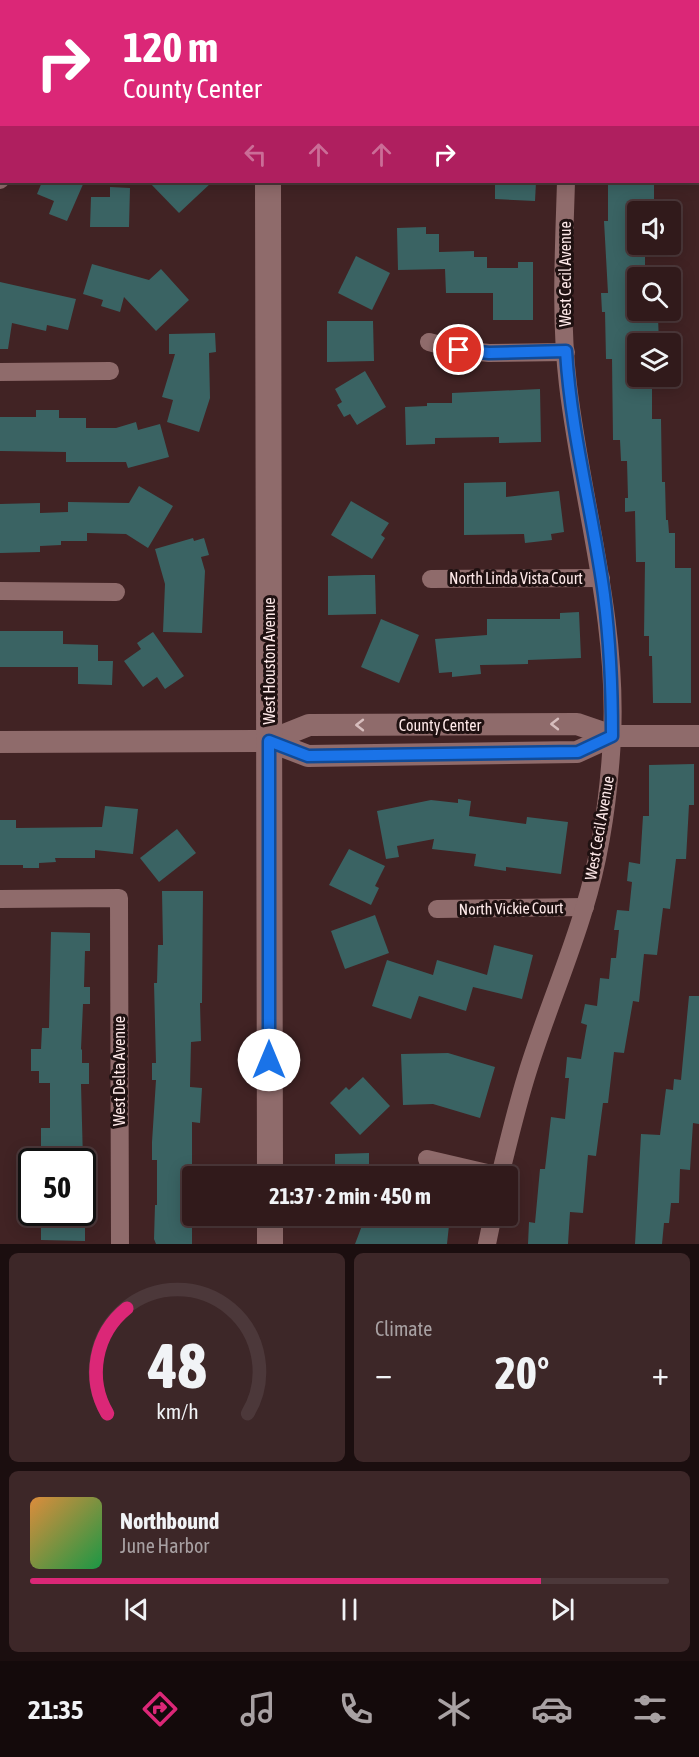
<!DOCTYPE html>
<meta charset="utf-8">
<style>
body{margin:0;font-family:"Asap Condensed",sans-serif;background:#3d2728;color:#f1f3f6;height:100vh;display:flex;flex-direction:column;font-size:22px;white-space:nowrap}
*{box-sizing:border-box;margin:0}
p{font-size:20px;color:#a8a1a3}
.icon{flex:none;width:33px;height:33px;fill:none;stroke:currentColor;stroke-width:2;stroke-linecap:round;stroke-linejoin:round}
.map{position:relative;height:1244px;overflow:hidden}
.details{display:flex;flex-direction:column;gap:9px;padding:9px;background:#1b0e0f;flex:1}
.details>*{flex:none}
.guide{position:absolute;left:0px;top:0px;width:699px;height:183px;box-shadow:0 3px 15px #0003,0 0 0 2px #4c383a;background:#db2777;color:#fff;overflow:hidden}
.controls{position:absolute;left:627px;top:201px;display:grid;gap:12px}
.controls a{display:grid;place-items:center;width:54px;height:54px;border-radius:6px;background:#311a1b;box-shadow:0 3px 15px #0003,0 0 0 2px #4c383a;font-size:30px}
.speed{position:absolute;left:18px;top:1148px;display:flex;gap:12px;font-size:30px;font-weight:700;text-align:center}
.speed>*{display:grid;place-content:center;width:78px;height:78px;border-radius:50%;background:#311a1b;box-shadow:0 3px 15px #0003,0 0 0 2px #4c383a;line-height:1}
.speed .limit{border:3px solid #111;border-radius:9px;background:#fff;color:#111}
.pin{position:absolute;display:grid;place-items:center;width:51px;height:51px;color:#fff;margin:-26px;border:3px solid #fff;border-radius:50%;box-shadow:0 2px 6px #0007}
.me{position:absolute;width:66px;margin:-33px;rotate:0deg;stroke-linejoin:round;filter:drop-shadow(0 0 4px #0008)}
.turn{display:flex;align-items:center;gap:21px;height:126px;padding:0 24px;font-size:27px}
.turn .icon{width:78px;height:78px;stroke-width:2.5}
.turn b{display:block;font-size:42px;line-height:51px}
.lanes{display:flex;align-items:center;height:57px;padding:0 24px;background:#0003;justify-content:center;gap:30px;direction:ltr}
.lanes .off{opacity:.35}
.big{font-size:45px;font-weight:700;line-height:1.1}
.details .tile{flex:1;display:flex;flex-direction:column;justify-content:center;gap:9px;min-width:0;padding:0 21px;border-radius:9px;background:#3d2728}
.details .dial{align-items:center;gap:0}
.dial svg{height:156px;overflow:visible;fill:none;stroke:#4c383a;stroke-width:7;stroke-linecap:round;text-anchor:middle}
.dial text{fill:#f1f3f6;stroke:none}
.song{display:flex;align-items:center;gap:18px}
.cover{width:72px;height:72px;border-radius:9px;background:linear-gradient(135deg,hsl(30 70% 55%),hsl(140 70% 35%))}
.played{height:6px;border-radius:3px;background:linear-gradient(90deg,#db2777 80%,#4c383a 80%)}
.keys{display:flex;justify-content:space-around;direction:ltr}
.heat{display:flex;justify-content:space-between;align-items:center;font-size:33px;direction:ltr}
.details .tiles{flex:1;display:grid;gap:9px;grid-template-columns:1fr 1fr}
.tile:last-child{grid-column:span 2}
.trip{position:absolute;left:182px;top:1166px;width:336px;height:60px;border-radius:6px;background:#311a1b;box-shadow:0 3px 15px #0003,0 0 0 2px #4c383a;font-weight:700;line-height:60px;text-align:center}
.dock{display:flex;height:96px;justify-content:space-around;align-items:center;background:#140a0b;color:#a8a1a3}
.dock .icon{width:42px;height:42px}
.dock .active{color:#db2777}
.dock b{font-size:27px;color:#f1f3f6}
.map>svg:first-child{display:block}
.building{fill:#3a6363}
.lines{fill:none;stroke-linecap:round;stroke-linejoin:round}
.minor{stroke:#8f6b6b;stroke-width:18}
.tertiary{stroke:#8f6b6b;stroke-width:22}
.secondary{stroke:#8f6b6b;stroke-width:26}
.oneway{stroke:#d7bdbd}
.route-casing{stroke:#114b97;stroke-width:15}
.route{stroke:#1a73e8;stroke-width:10}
.labels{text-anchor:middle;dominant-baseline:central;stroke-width:6;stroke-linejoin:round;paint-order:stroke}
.street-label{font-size:16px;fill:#fee9e9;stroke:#1f1111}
</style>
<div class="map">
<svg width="699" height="1244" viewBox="0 0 699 1244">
<rect width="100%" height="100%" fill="#412324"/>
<!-- building -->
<g class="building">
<path d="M42,182H84L67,221L49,214L54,201L37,194Z"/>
<path d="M149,182H212L179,213Z"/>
<path d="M495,182H536L535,201L495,199Z"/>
<path d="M608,182H654V212H638V244H645V278H638V310H648V317H658L659,344H638V376H644L643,385H652V419H661L662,482H665L666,520H668L669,533H675V568H691V703H653L652,656H649V636H644L645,562H636L635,511L625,512V498H628L627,461H621L620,440H613L612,359H606L605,312H602L601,293H608L604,221H608Z"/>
<path d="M110,187L130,188L129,227H90L91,197H110Z"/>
<path d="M426,227V234H439V252L474,251V257H487V268H518V262H533V320H493V293H446L445,269L398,270L397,228Z"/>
<path d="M356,256L390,273L372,310L338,293Z"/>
<path d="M92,264L149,280L161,269L189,300L156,331L124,297L120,312L101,306L103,300L83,294Z"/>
<path d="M0,282L76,299L68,330L47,325L46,331L12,323L8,349H0Z"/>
<path d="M327,321H373L374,361L327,362Z"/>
<path d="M215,333L216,352L209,353L210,398L199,432L167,422L173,400L162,397L175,354H169V334Z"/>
<path d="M365,371L386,407L357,425L350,414L344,417L337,405L342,402L335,389Z"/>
<path d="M540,389L541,442L499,443V437L435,438V444L406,445L405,407L427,406V403H452V393Z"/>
<path d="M36,410H59V418H86V428H116L136,422L138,430L160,424L169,457L128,468L126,462H66V452L0,451V417H36Z"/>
<path d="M506,482V497L559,491L564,532L551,534L552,540L525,543L524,534L464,535V483Z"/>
<path d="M139,486L173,506L148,548L126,534L87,533V541H61V545L40,546V552L0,553V504L40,503V513L68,512V502L129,503Z"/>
<path d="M351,501L389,523L381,535L385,538L372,559L331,535Z"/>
<path d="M193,538L194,541L204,538L209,555L201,557L205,571L202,633L163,632L165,584L155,549Z"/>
<path d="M364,575H375L376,614L328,615V576Z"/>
<path d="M579,612L581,658L528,660V664L480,665L481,674L452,677V672L439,673L435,639L487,635V619H560V613Z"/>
<path d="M381,619L419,635L399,683L361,667Z"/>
<path d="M0,631H63V644L98,645V661H113L112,685L78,684V667H0Z"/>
<path d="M153,632L184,676L165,689L157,677L143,687L124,661L141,649L137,643Z"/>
<path d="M694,764V805H689L686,859H676L670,909L663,908L657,955L644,954L639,1002L633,1001L624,1053L614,1052L608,1103H603L596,1156L588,1155L583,1213L570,1212L568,1244H528L529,1222L535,1223L540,1169H545L551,1117L565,1119L569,1078H565L567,1057L581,1059L587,1025L581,1023L585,1004L597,1006L600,978L609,979L611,958H616L619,930H614L617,910L629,911L632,882L627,881L629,862L640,864L643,816H649V765Z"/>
<path d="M458,799L471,801L469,816L526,824L527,817L568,822L561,874L506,867V871L474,866L476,854L432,849L434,839L397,846L399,857L386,859L377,811L431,800L458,803Z"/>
<path d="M105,806L138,809L133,854L95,850V858H55L56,862L39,863V868H23V865H0V820H16V828L102,827Z"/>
<path d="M177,829L196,853L159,882L140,858Z"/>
<path d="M349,849L385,866L375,886L379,888L371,905L329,885Z"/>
<path d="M162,891H203L202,1003H200L201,1041L191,1042L190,1087L202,1088L200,1123L192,1122V1244H156L154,1239L155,1205H157V1160H152V1142L156,1080H152V1063H156L154,983H157L158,945H163Z"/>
<path d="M375,915L389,953L345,969L331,931Z"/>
<path d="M51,932L90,933V951H85L84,987H90V1004H83L81,1049L82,1050V1063H89V1084H81L83,1161L41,1160V1128H50V1083H39V1071H31V1049H41L42,1028H49Z"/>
<path d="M494,945L533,955L522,999L473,987L466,1011L419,996L411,1019L372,1006L387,960L433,975L437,960L487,975Z"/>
<path d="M689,996H699V1124L693,1123L690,1170L680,1169L679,1203H671L669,1223H664L662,1244H635L641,1134L660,1135L666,1089L673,1090L674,1079L681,1080Z"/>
<path d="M448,1053L495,1067L480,1118L433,1104L403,1105L401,1054Z"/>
<path d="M363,1077L390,1106L360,1135L330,1103L346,1087L349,1090Z"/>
<path d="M369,1153V1171H367V1176H335V1154Z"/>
<path d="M41,1212H85V1241L41,1240Z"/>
<path d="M366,1215H398L416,1222L417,1215L450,1216L447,1244H355Z"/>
</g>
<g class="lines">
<!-- minor -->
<g class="minor">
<path d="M90,2V0"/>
<path d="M698,2H699"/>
<path d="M0,67H2"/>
<path d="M0,180L2,178"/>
<path d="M429,342L459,350L489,353L566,352"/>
<path d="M0,372L110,371"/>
<path d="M431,579L601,578"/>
<path d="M0,591L116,592"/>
<path d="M0,899L119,898L120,1244"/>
<path d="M437,909L585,907"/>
<path d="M427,1159L500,1176"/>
<path d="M500,1176C508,1143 516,1110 526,1077C543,1020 567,966 584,909C601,854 609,795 612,738C618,618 582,503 568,385C560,318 564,249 566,182"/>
<path d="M487,1244L493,1215"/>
</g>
<!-- tertiary -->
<g class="tertiary">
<path d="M269,741L308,756L577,752L612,736"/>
<path d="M0,742L269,741L309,725L577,724L612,736H699"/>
</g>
<!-- secondary -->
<g class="secondary">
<path d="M267,0V2"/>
<path d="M268,182L270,1176"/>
<path d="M270,1215V1244"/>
</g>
</g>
<!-- one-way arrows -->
<defs><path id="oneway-chevron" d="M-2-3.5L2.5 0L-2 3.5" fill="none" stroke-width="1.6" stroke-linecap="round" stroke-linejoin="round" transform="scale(1.5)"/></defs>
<g class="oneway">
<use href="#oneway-chevron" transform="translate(555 724) rotate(180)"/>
<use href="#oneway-chevron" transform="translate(360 725) rotate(180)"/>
</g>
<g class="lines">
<defs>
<path id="route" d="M269,1060V741L308,756L578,752L612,736C612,688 610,642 604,595C593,513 571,434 566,351L489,353L459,350"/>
</defs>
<!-- route casing -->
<use href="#route" class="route-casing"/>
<!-- route -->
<use href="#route" class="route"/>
</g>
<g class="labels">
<!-- street labels -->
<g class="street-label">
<text transform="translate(565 274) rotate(-90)">West Cecil Avenue</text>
<text x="516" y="578">North Linda Vista Court</text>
<text transform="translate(269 661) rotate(-90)">West Houston Avenue</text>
<text x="440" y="725">County Center</text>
<text transform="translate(599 828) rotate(-80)">West Cecil Avenue</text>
<text transform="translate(511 908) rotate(-1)">North Vickie Court</text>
<text transform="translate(119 1071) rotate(-90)">West Delta Avenue</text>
</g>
</g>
</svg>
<div class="controls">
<a><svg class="icon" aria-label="sound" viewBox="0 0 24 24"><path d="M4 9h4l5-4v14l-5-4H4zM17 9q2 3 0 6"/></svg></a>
<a><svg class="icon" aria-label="search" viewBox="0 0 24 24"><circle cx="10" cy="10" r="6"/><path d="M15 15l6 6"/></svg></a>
<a><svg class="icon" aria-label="layers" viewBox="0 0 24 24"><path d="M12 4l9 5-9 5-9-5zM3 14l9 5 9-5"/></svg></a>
</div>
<div class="speed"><div class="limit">50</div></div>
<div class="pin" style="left:459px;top:350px;background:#d93025"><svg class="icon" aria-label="arrive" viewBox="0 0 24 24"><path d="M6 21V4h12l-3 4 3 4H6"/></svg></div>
<svg class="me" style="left:269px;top:1060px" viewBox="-20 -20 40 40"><circle r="19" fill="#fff"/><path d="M0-13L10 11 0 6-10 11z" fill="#1a73e8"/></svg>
<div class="trip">21:37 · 2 min · 450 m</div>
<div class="guide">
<div class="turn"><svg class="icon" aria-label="right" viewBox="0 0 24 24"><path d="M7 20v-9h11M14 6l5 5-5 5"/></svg><div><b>120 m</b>County Center</div></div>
<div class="lanes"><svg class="icon off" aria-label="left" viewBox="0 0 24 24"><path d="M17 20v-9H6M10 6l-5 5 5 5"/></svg><svg class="icon off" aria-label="ahead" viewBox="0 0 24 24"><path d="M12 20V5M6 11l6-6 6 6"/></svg><svg class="icon off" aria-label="ahead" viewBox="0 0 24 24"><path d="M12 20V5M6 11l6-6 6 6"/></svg><svg class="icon" aria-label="right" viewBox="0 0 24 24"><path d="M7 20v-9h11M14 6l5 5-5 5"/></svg></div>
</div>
</div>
<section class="details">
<div class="tiles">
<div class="tile dial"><svg viewBox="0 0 100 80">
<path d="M14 69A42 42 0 1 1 86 69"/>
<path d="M14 69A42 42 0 0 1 24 15" stroke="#db2777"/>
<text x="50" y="56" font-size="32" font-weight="700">48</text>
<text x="50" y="72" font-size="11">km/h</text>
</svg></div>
<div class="tile"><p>Climate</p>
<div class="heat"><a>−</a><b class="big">20°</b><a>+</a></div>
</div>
<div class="tile">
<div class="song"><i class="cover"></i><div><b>Northbound</b><p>June Harbor</p></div></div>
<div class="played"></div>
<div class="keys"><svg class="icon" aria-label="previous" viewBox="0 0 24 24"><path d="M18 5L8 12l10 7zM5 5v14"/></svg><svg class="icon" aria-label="pause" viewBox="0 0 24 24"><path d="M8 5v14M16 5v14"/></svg><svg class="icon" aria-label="next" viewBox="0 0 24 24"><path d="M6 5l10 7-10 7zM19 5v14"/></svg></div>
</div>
</div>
</section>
<nav class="dock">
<b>21:35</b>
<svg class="icon active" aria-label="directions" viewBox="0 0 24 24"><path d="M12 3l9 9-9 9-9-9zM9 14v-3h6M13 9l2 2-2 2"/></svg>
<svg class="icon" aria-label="music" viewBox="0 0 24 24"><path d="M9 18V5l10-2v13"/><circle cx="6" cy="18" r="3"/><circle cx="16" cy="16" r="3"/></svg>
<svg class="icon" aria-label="phone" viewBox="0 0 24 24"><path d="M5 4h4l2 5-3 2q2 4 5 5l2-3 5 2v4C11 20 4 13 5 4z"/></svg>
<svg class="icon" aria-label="climate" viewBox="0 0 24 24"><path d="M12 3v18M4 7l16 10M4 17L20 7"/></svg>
<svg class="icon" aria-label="car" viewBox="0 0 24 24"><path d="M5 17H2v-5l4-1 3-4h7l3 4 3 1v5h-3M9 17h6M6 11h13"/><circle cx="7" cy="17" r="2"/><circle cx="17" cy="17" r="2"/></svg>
<svg class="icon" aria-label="filters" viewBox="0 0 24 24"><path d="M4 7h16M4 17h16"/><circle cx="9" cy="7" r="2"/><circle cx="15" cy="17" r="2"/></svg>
</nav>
